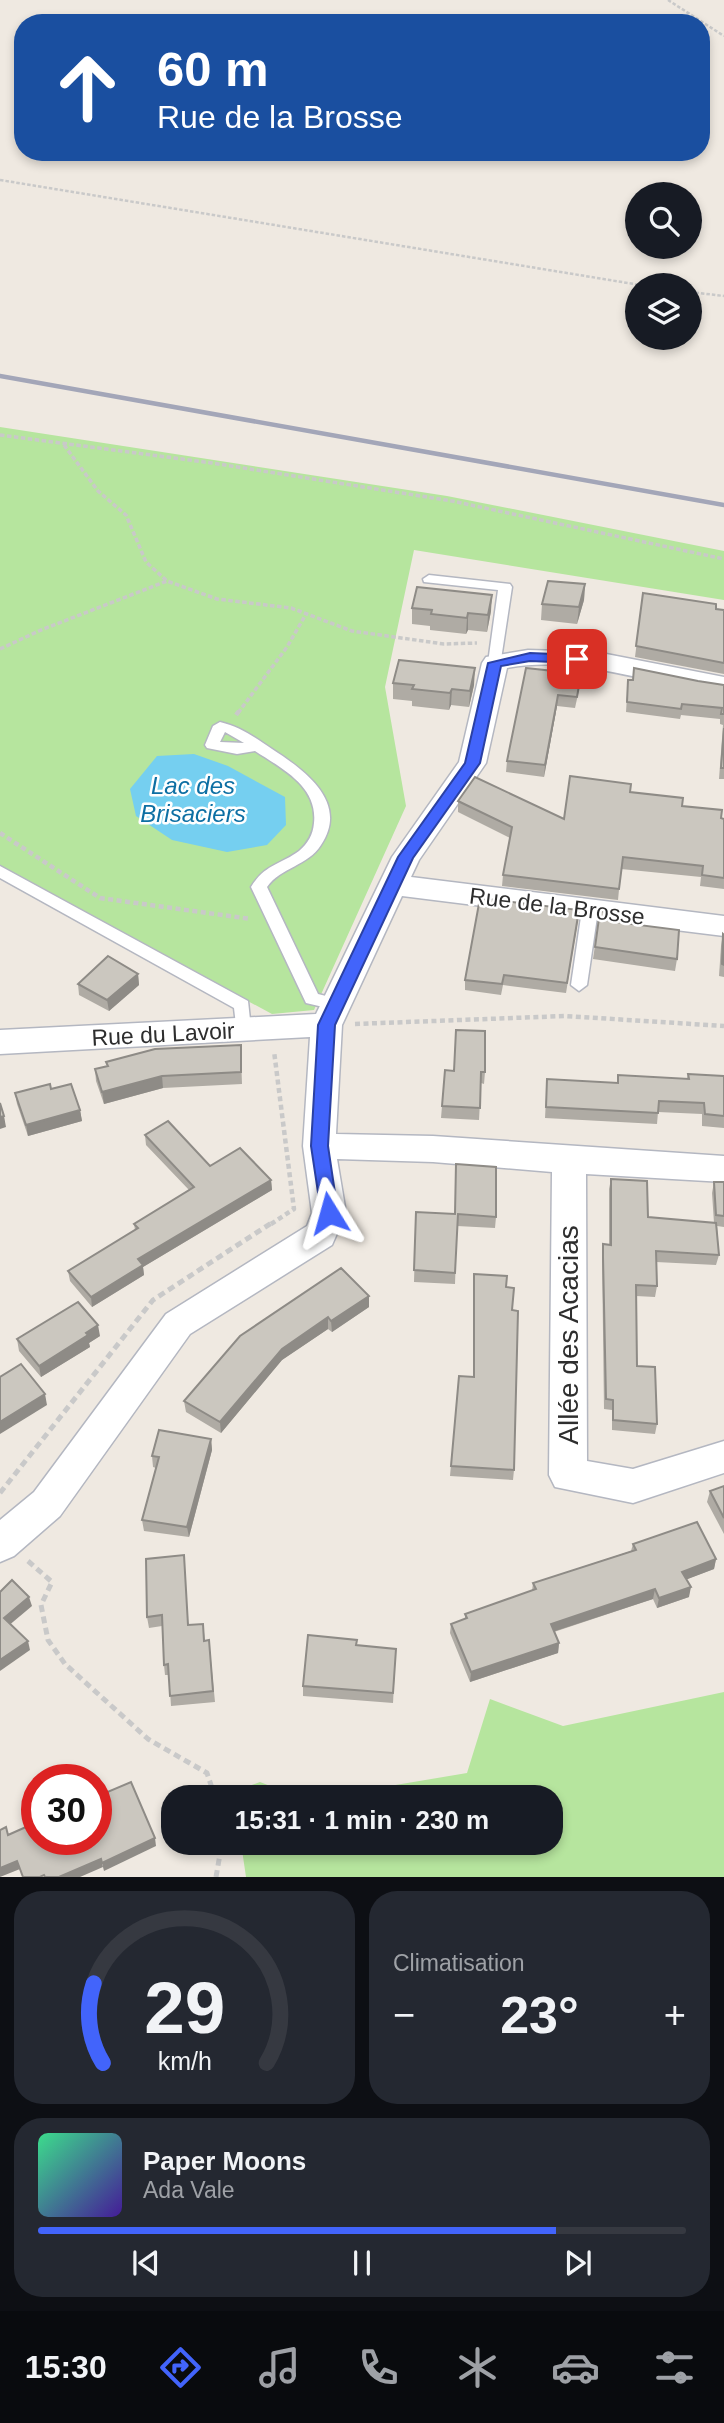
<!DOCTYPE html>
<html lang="fr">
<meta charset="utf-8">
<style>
body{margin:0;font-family:Arial,sans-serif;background:#242831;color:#f1f3f6;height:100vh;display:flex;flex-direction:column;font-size:26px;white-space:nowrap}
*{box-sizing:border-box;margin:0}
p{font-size:23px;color:#9ea1a6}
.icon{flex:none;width:38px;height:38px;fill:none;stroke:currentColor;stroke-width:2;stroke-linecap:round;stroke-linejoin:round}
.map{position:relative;height:1877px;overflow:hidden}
.side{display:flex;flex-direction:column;gap:14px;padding:14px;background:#0d0f14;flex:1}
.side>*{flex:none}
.guide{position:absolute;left:14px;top:14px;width:696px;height:147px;border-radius:28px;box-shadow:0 4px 10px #0003;background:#1a4fa0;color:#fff;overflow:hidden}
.controls{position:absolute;left:625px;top:182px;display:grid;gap:14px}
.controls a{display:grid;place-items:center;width:77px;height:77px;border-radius:50%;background:#171b24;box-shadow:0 4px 10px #0003;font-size:35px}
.speed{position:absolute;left:21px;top:1764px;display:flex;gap:14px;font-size:35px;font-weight:700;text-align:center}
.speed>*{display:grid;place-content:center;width:91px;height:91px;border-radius:50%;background:#171b24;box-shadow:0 4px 10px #0003;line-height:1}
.speed .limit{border:10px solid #d22;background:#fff;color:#111}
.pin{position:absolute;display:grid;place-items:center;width:60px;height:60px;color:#fff;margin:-30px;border-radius:14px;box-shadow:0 4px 10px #0006}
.me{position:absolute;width:77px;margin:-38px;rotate:352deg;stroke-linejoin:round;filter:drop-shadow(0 0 5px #0008)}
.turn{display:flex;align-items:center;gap:24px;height:147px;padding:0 28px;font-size:32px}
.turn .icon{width:91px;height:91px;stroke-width:2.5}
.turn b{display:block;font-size:49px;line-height:60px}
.big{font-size:52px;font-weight:800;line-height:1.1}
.side .widget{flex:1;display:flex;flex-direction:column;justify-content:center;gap:10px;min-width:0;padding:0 24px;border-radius:28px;background:#242831}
.side .dial{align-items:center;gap:0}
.dial svg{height:182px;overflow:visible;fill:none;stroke:#363941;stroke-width:7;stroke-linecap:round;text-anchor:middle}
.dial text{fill:#f1f3f6;stroke:none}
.song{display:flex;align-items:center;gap:21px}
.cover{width:84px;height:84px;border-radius:10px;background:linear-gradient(135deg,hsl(150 70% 55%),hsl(260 70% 35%))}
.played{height:7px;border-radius:4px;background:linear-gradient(90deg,#4264fb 80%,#363941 80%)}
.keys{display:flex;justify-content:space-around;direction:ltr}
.heat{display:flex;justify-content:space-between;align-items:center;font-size:38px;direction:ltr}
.side .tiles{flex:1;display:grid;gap:14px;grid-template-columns:1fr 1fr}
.widget:last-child{grid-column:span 2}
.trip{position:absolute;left:161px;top:1785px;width:402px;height:70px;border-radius:28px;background:#171b24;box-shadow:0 4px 10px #0003;font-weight:800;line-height:70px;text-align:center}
.menu{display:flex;height:112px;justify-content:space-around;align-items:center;background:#090b0e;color:#9ea1a6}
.menu .icon{width:49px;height:49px}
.menu .active{color:#4264fb}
.menu b{font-size:32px;color:#f1f3f6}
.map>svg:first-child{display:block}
.green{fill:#b6e59e}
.water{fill:#75cff0}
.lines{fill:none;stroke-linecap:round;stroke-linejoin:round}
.lane-casing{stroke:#b4b7c1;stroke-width:3}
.street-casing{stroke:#b4b7c1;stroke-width:3}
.path-far3{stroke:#c9c9c9;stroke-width:2.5;stroke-dasharray:3.5 2;stroke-linecap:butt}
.path-far2{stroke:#c9c9c9;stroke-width:3.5;stroke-dasharray:4.5 2.5;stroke-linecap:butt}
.path-far1{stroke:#c9c9c9;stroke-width:4.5;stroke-dasharray:5 3.5;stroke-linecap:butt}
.path{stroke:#c9c9c9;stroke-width:5;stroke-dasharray:7 4.5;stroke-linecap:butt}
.lane{fill:#fff;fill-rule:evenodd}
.street{fill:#fff;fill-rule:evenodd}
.rail{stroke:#a3a6b8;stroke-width:4.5}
.wall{fill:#afaba4}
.shaded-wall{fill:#8e8b86}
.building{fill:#cbc7bf;stroke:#8e8b86;stroke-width:2}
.route{fill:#4264fb;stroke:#2b41a3;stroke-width:2}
.labels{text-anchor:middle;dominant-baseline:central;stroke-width:5;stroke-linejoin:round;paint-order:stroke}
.street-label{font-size:23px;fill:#2e2e2e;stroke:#fff}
.water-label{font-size:24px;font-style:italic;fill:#0d6fa3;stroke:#fff}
.near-street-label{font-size:28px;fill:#2e2e2e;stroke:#fff}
</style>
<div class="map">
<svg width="724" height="1877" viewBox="0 0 724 1877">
<rect width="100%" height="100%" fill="#efe9e1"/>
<!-- green -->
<g class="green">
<path d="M0,427L447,496L724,551V600L414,550L385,687L406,806L314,1010L272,1014L0,868Z"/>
<path d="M724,1692V1877H246L241,1843H551V1797H324L467,1773L490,1699L563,1726Z"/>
<path d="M260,1782L298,1797H230L229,1793Z"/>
</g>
<!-- water -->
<path class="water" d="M194,754L228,766L285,797L286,825L267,845L227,852L172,840L136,816L130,789L157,756Z"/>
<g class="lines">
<defs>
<g id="lane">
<path d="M429,575L510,584L512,587L500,666L495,667L488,663L498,590L424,582L423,579Z"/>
<path d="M220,722C241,727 254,737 272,749C303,769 350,802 321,845C308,866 281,867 267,887L318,994L342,1000L344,1004L342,1008L336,1010L306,1003L251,887C265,864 280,865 299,851C308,843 313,835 314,823C318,786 281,768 255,751L237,754L207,748L205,745L213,726ZM225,732L244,743L220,742Z"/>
<path d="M0,866L248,1001L251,1029L249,1033H237L234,1008L0,878Z"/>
<path d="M590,905L598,910L587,985L579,991L571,985L582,910Z"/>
</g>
<path id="street" d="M528,650L596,652L724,677V693C650,686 582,654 507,668L486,763L419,860L411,877L724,916V936L402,896L342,1025L336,1134L433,1136L724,1156V1182L586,1174L587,1461L633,1469L724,1441V1473L633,1503L555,1487L549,1475L552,1172L433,1162L337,1159L346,1213L332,1245L190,1334L60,1516L14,1556L0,1562V1520L34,1492L166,1314L307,1226L312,1213L303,1146L310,1037L0,1054V1030L316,1014L392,857L459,762L482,663L486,657Z"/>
</defs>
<!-- lane casing -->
<use href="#lane" class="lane-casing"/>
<!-- street casing -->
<use href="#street" class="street-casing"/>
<!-- path-far3 -->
<g class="path-far3">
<path d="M668,0L724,36"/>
<path d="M0,180L640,285"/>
<path d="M690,292L724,296"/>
</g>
<!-- path-far2 -->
<g class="path-far2">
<path d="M0,435L212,463L452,501L724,559"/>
<path d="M64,445L98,491L126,515L146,562L167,581L217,599L291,608L352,631L444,644L477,643"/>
<path d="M0,649L41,630L167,581"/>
<path d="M238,713L287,647L306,614"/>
</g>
<!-- path-far1 -->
<g class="path-far1">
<path d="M236,715L239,711"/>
<path d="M0,833L100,898L251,919"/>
<path d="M355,1024L565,1016L724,1026"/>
<path d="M271,1224L294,1209L274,1051"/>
</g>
<!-- path -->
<g class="path">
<path d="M0,1493L153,1300L273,1222"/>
<path d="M28,1561L52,1582L41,1605L48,1640L65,1664L148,1739L207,1773L215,1797"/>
<path d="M216,1877L222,1843"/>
</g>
<!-- lane -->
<use href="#lane" class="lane"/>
<!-- street -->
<use href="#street" class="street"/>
<!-- rail -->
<path class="rail" d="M0,376L724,505"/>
</g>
<!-- wall -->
<g class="wall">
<path d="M585,584L584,600L577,624L541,620L542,604Z"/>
<path d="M643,593L724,610V674L635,657Z"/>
<path d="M412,608L491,611L487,632L468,630L466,634L430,630V626L412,624Z"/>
<path d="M526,668L581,674L580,685L575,708L557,706L544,777L506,772L507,761Z"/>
<path d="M628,680L698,681L724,685V779H719L723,725L720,724V719L681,715L680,719L626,712Z"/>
<path d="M393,683L474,685L469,707L451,705L449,710L412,706V701L393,699Z"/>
<path d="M630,792L724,819V889L700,886L701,877L621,869L618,900L502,886L503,875L510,838L458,812V801L564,819Z"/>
<path d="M600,911L677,959L675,971L593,959Z"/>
<path d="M578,920L566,993L503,985L501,995L465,990V980Z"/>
<path d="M723,934L724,935V977L719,976L721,946Z"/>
<path d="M138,974L139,985L109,1011L79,995L78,984Z"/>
<path d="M241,1056L242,1084L163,1088L104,1104L96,1081L95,1069L107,1066L106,1062Z"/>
<path d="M454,1071L485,1072L484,1084L481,1083L479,1120L441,1118L442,1106Z"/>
<path d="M688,1074L724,1076V1128L702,1126V1114L658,1112L657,1124L545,1118L547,1079L617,1083L618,1075L687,1079Z"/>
<path d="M51,1089L80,1110L82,1121L28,1136L17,1104L15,1093Z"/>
<path d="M145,1135L210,1166L271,1180L272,1190L143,1267L144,1275L92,1307L70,1281L68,1271L135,1230L134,1224L189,1190L146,1145Z"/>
<path d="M611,1179L648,1217L714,1223L712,1193L714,1182H724V1227L717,1226L719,1255L716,1265L656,1262L657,1286L655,1297L636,1296L637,1366L657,1424L655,1434L612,1430V1410L604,1409L602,1255L603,1244L609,1245V1189Z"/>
<path d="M416,1212L496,1217L495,1228L457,1226L455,1284L414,1282Z"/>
<path d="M341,1268L369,1296V1307L332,1332L328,1329L282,1360L221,1433L186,1412L184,1401Z"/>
<path d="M474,1274L506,1287L512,1310L514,1470L513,1480L450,1476L459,1376L473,1377Z"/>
<path d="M100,1336L89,1343L90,1347L41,1377L19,1351L17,1339Z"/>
<path d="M211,1439L212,1450L189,1537L144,1531L142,1520L156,1468L153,1467L152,1456Z"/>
<path d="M724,1486V1534L707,1502L710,1491Z"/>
<path d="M633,1544L716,1559L714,1569L687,1579L689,1597L657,1608L653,1599L554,1632L559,1643L558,1653L470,1682L450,1633L451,1624L465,1619V1614L532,1591L533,1583L631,1551Z"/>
<path d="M184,1555L188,1625L203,1624L205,1641L209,1640L215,1702L171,1706L169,1675H165L164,1665L162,1626L149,1628L147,1617Z"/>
<path d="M357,1646L396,1649L393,1703L303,1696V1686Z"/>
</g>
<!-- shaded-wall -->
<g class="shaded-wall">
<path d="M585,584L584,600L577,624L579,607Z"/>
<path d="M492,595L491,611L487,632L488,615Z"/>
<path d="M468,613V630L466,634L467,618Z"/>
<path d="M475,668L474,685L469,707L470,691Z"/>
<path d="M452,689L451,705L449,710L450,693Z"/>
<path d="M558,695L557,706L544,777L545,765Z"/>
<path d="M138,974L139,985L109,1011L107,1000Z"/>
<path d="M162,1076L163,1088L104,1104L102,1092Z"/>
<path d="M80,1110L82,1121L28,1136L26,1125Z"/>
<path d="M4,1116L6,1127L0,1129V1117Z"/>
<path d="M271,1180L272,1190L143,1267L144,1275L92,1307L91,1297L138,1259Z"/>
<path d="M369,1296V1307L332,1332L331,1321Z"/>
<path d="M328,1317V1329L282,1360L221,1433L220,1422L282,1349Z"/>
<path d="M98,1325L100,1336L89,1343L90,1347L41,1377L39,1366Z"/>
<path d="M45,1394L47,1405L0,1434V1422Z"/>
<path d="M211,1439L212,1450L189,1537L187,1527Z"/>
<path d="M716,1559L714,1569L680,1582L682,1572Z"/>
<path d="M691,1587L689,1597L657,1608L659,1598Z"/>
<path d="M655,1589L653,1599L549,1633L551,1624Z"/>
<path d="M29,1597L32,1606L7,1627L4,1618Z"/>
<path d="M28,1641L30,1650L0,1671V1660Z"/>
<path d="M559,1643L558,1653L470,1682L471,1672Z"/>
<path d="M155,1838L156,1846L104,1871L102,1863Z"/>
<path d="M101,1859L103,1867L80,1877H59Z"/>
<path d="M17,1861L20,1869L0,1877V1868Z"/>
</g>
<!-- building -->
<g class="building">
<path d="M548,581L585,584L579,607L542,604Z"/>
<path d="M417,587L492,595L488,615L468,613L467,618L431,614L432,610L412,608Z"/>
<path d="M643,593L716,604V609L724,610V663L636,646Z"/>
<path d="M399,660L475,668L470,691L452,689L450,693L412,689L414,685L393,683Z"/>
<path d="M526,668L581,674L577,697L558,695L545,765L507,761Z"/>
<path d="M634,668L698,681L724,685V714H721L722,708L682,704L681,709L627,702L628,680H633Z"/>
<path d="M724,728V768H721Z"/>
<path d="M570,776L631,784L630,792L683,798L682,806L722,810L721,818L724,819V878L702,875L703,866L623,857L619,889L503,875L512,827L458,801L475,777L564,819Z"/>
<path d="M480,898L579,910L567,983L504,975L502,984L465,980Z"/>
<path d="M600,911L616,913L615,922L679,930L677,959L595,947Z"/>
<path d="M723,934L724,935V965L722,964Z"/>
<path d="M108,956L138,974L107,1000L78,984Z"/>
<path d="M456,1030L485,1031V1072H481L480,1108L442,1106L445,1070L454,1071Z"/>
<path d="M241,1045V1072L162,1076L102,1092L95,1069L108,1066L106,1062L155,1049Z"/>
<path d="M688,1074L724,1076V1116L705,1114L704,1103L659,1101L658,1113L546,1107L547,1079L618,1083V1075L689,1079Z"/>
<path d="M50,1084L51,1089L71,1084L80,1110L26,1125L15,1093Z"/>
<path d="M0,1103L4,1116L0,1117Z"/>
<path d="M168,1121L210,1166L240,1148L271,1180L138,1259L143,1265L91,1297L68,1271L138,1228L134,1224L194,1187L145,1135Z"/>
<path d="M456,1164L496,1167V1217L458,1214L455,1273L414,1270L416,1212L455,1214Z"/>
<path d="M611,1179L647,1181L648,1217L716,1223L719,1255L656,1251L657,1286L636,1285L637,1366L655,1367L657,1424L613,1420V1400L606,1399L603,1257V1244L611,1245Z"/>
<path d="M714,1182H724V1216L716,1215Z"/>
<path d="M341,1268L369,1296L331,1321L328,1317L282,1349L220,1422L184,1401L240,1336Z"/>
<path d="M474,1274L507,1276L506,1287L514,1288L512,1310L518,1311L514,1470L451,1466L459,1376L474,1377Z"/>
<path d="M78,1302L98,1325L86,1333L88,1335L39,1366L17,1339Z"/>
<path d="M21,1364L45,1394L0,1422V1377Z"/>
<path d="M159,1430L211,1439L187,1527L142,1520L159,1457L152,1456Z"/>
<path d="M724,1486V1518L710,1491Z"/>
<path d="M697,1522L716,1559L682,1572L691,1587L659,1598L655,1589L551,1624L559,1643L471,1672L451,1624L467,1618L465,1614L536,1589L533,1583L636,1550L633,1544Z"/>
<path d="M184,1555L188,1625L203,1624L204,1641L209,1640L213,1691L170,1696L168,1664L164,1665L162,1615L147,1617L146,1559Z"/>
<path d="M12,1580L29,1597L4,1618L28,1641L0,1660V1592Z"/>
<path d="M308,1635L357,1640L356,1645L396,1649L393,1693L303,1686Z"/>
<path d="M99,1781L103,1794L131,1782L155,1838L102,1863L101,1859L59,1877H45L44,1875L40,1877H23L17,1861L0,1868V1830L6,1827L8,1835L37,1822V1839H96V1782Z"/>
</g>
<!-- route -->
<path class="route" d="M530,653L577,655L584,659L577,663L530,661L501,666L480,763L413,858L335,1025L328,1146L338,1213L335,1219H322L311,1146L318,1025L398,857L465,763L488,663Z"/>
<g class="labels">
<!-- street labels -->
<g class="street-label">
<text transform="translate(557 906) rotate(7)">Rue de la Brosse</text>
<text transform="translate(163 1034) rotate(-3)">Rue du Lavoir</text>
</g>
<!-- water labels -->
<g class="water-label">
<text x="193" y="785">Lac des<tspan x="193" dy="28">Brisaciers</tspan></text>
</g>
<!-- near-street labels -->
<g class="near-street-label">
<text transform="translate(568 1335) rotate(-90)">Allée des Acacias</text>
</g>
</g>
</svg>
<div class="controls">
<a><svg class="icon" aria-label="search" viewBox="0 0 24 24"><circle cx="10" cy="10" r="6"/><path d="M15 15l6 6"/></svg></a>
<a><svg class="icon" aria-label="layers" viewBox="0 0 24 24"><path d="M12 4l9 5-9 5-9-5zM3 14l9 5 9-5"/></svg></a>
</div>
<div class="speed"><div class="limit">30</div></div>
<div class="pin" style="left:577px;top:659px;background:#d93025"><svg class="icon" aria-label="arrive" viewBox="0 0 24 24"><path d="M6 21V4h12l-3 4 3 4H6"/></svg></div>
<svg class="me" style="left:329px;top:1213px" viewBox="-20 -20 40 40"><path d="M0-17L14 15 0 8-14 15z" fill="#4264fb" stroke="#fff" stroke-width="4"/></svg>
<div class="trip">15:31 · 1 min · 230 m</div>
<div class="guide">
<div class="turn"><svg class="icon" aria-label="ahead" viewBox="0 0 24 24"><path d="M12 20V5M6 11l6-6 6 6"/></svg><div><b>60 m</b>Rue de la Brosse</div></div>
</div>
</div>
<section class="side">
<div class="tiles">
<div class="widget dial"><svg viewBox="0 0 100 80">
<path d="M14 69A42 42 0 1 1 86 69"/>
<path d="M14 69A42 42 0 0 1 10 34" stroke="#4264fb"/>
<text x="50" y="56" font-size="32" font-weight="700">29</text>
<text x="50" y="72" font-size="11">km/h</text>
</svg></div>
<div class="widget"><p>Climatisation</p>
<div class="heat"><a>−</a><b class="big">23°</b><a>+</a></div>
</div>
<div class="widget">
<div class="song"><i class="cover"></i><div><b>Paper Moons</b><p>Ada Vale</p></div></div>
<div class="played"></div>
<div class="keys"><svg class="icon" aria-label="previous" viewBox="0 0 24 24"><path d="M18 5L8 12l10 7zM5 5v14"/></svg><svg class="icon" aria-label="pause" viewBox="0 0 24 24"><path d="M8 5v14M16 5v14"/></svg><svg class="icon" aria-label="next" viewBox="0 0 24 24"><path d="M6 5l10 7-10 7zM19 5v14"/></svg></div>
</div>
</div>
</section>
<nav class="menu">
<b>15:30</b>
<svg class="icon active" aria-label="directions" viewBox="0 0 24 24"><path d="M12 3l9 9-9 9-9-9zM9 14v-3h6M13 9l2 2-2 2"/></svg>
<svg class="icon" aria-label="music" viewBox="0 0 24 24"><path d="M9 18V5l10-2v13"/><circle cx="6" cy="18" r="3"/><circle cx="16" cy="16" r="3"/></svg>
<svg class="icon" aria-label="phone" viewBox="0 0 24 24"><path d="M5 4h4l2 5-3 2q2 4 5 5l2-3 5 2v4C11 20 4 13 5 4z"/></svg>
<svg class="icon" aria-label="climate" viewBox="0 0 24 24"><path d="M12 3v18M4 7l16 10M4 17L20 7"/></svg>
<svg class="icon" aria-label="car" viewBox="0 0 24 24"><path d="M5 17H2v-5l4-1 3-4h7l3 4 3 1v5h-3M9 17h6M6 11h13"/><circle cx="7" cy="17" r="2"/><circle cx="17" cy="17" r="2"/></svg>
<svg class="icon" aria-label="filters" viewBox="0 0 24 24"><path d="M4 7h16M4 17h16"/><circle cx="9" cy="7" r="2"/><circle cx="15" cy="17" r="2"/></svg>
</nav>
